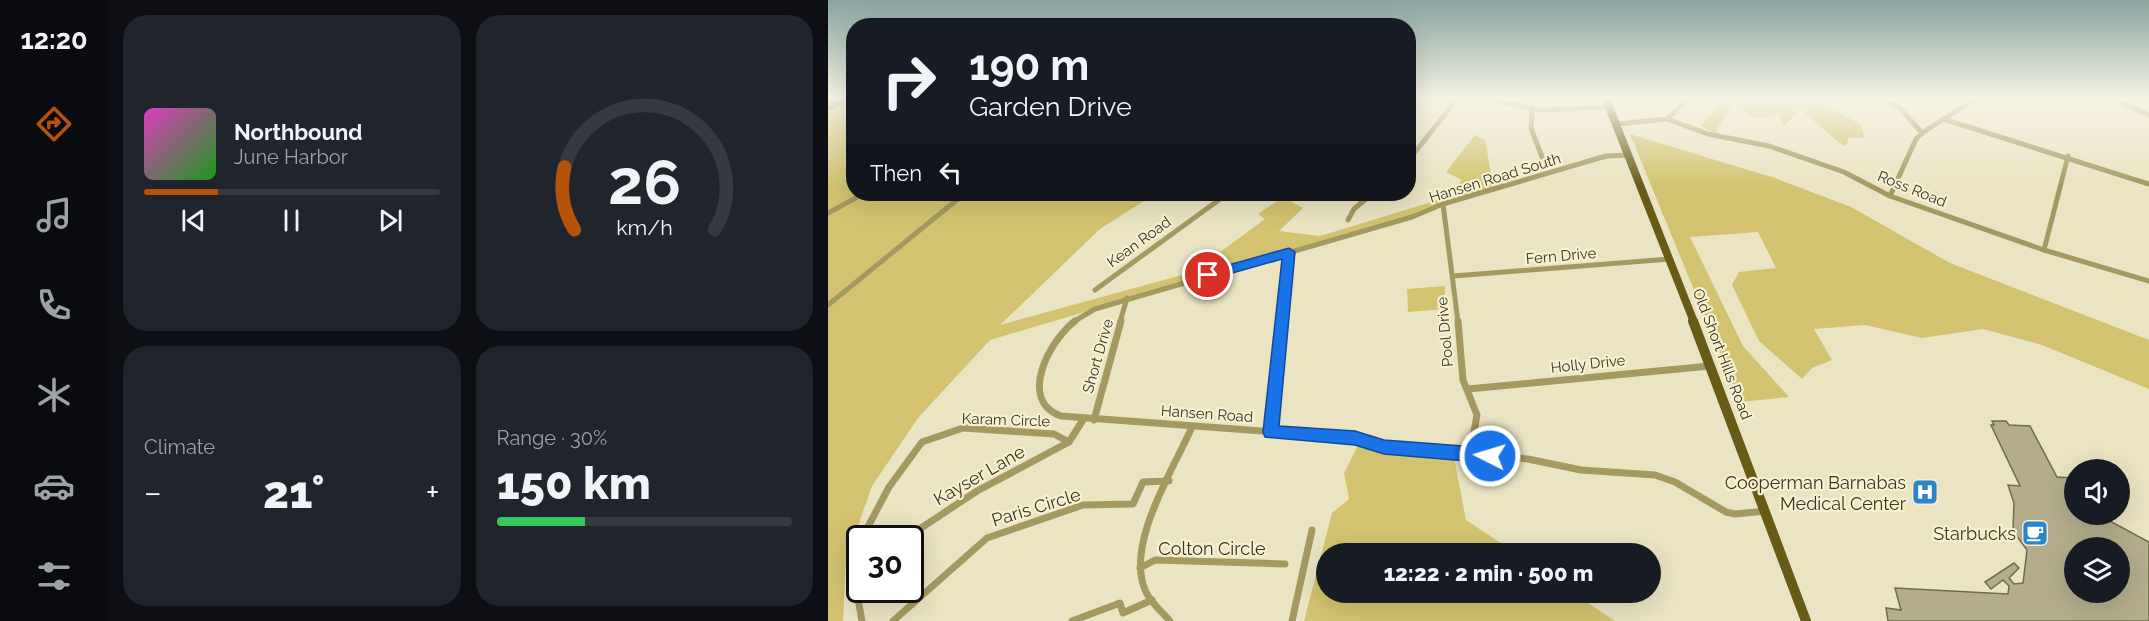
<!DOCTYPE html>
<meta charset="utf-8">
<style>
body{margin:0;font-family:Raleway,sans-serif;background:#20242c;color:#f1f3f6;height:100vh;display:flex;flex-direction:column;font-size:22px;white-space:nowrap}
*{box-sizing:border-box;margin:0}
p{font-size:20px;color:#9ea1a6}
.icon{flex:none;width:33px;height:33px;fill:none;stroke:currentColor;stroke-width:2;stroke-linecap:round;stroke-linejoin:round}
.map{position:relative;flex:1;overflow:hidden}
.drawer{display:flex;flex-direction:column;gap:15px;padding:15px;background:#0d0f14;width:720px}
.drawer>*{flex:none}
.top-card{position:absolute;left:18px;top:18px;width:570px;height:183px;border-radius:24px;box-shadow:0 6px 24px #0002;background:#171b24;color:#f1f3f6;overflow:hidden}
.buttons{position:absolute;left:1236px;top:459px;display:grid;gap:12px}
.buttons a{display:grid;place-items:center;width:66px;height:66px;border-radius:50%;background:#171b24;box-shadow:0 6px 24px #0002;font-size:30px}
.speed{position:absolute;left:18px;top:525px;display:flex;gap:12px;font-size:30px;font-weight:700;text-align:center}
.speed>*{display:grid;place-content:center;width:78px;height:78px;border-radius:50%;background:#171b24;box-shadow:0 6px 24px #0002;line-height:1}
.speed .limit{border:3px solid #111;border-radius:9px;background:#fff;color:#111}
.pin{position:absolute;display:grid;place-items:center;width:51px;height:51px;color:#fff;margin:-26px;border:3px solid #fff;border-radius:50%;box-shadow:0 2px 6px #0007}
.me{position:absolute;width:66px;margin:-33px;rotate:275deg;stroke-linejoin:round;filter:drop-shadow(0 0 4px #0008)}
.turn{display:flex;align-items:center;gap:21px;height:126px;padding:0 24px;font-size:27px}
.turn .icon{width:78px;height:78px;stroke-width:2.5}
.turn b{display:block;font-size:42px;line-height:51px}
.then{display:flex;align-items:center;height:57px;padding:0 24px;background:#0003;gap:12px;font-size:22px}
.big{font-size:45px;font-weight:800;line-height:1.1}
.drawer .widget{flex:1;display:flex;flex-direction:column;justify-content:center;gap:9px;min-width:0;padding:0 21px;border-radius:24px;background:#20242c}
.drawer .dial{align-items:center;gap:0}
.dial svg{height:156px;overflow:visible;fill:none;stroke:#363941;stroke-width:7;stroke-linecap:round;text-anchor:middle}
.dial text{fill:#f1f3f6;stroke:none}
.song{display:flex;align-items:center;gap:18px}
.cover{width:72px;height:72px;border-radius:9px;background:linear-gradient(135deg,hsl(310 70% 55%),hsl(120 70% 35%))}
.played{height:6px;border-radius:3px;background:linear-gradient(90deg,#b45309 25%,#363941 25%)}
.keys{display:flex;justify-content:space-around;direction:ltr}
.heat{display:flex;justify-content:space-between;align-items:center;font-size:33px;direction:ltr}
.charge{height:9px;border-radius:4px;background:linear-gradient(90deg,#34c759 30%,#363941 0)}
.drawer .tiles{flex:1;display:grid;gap:15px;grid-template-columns:repeat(2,1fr)}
.trip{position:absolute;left:488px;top:543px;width:345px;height:60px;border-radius:30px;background:#171b24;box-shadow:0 6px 24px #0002;font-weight:800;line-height:60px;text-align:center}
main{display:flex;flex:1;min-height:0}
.dock{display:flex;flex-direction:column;width:108px;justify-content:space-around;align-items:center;background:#090b0e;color:#9ea1a6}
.dock .icon{width:42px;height:42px}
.dock .active{color:#b45309}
.dock b{font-size:27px;color:#f1f3f6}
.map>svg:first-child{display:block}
.green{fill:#d3c370}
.building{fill:#b3ad8d;stroke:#716b4e;stroke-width:1.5;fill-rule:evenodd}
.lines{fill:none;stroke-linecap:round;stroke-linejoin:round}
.street-far1{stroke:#a49961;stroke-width:5}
.street{stroke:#a49961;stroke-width:7}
.primary-far1{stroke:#675b17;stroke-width:8}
.primary{stroke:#675b17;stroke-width:10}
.route{fill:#1a73e8;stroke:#114b97;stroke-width:1.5}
.labels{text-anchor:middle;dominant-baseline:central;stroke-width:4.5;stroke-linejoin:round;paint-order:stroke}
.street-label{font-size:15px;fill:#383629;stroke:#f8f1d0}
.near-street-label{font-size:18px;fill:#383629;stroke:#f8f1d0}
.near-poi-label{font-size:18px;fill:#383629;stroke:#f8f1d0;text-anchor:end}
</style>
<main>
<nav class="dock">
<b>12:20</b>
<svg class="icon active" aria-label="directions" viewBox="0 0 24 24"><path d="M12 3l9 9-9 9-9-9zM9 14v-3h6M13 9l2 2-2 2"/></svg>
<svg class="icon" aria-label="music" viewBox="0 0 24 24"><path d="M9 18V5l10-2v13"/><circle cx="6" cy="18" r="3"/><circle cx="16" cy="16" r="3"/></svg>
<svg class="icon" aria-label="phone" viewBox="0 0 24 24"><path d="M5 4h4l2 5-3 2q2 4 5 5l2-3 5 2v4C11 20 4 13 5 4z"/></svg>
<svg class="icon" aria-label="climate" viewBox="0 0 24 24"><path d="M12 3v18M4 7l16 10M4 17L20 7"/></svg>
<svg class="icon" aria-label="car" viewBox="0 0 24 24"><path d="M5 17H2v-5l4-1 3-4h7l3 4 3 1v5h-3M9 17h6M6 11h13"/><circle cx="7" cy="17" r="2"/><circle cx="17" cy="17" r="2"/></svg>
<svg class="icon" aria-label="filters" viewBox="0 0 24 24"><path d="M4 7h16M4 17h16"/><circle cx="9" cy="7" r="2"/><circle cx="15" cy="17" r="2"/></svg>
</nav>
<section class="drawer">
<div class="tiles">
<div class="widget">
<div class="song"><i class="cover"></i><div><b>Northbound</b><p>June Harbor</p></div></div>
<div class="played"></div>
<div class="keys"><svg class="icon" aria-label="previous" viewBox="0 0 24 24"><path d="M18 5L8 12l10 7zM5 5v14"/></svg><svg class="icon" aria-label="pause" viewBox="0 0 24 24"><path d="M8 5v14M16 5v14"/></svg><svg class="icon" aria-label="next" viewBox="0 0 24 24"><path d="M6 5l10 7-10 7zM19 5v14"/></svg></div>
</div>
<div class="widget dial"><svg viewBox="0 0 100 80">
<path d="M14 69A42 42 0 1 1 86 69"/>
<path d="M14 69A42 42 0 0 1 9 37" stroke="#b45309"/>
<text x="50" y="56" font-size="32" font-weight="700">26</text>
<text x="50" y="72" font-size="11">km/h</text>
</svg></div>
<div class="widget"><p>Climate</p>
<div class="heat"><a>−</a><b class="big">21°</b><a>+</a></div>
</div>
<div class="widget"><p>Range · 30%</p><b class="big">150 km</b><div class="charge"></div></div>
</div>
</section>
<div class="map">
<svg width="1321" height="621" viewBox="0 0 1321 621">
<rect width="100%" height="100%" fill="#eae4c3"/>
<!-- green -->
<g class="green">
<path d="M891,99H907L887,133L872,126L891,105Z"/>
<path d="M915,99H988L1033,125L1037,138H1021L1018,146L1011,143L972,109L956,126L951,114L929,118L907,107Z"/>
<path d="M25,101L26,194H327L272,229L172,325L365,272L437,219L430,214L455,197L475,208L451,231L492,236L620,197L634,180L618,172L647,135L657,140L663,173L678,187L162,340L90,418L44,486L18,560L15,621H0V112Z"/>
<path d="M802,134L947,178L1023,207L1122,263L1321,340V389L1214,345L1155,329L1094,338L1037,325L986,329L1004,360L984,368L974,379L931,341L904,285L911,272L948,268L930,232L862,237L915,346L961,397L912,402Z"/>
<path d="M617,286V309L580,312L579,289Z"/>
<path d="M533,439L625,452L638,520L688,553L498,554V592L745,593L787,621H476L504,513L521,499L516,473Z"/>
</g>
<!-- building -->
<path class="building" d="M1164,421H1178L1181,425L1202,426L1229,477L1246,478V514H1269L1321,542V621H1060L1058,608L1073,610L1067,588L1180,594L1181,586L1175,580L1163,589L1157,582L1186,563L1191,568L1181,578L1186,584L1195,583L1199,550L1185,531L1186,503L1180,485L1192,486L1163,425H1166ZM1246,548H1292V592H1246Z"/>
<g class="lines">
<!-- street-far1 -->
<g class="street-far1">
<path d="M661,99L714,110L781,107"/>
<path d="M1056,99L1071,107L1094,133L1088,139L1062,196"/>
<path d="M1287,99L1321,115"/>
<path d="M704,109L703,128L716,162"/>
<path d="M839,119L880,134L941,146L1016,172L1062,196L1216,250L1321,281"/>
<path d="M1115,119L1321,184"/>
<path d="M789,124L839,119L860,99"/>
<path d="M1094,133L1147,99"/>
<path d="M580,161L629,99"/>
<path d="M520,194L535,201"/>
<path d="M615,204L630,322"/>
<path d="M0,213L35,194"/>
<path d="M520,220L526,209L544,194"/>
<path d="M1216,250L1240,156"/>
<path d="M626,276L842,259"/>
<path d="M267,290L399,194"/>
<path d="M0,305L136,194"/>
<path d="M245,322L267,309L584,217L615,204L778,156L801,155"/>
<path d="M292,322L299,298"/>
<path d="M454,322L461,252"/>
</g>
<!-- street -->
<g class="street">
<path d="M247,321C222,340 189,400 233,416L527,438L556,447L700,459L753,470L827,475L847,482L898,512L907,514L938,511"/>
<path d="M630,321L635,380L649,415L642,454"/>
<path d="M640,389L882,366"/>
<path d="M266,420L293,321"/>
<path d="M443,432L454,321"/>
<path d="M34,538L61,487L94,442L135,428L226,434L241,442L255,420"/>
<path d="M78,538L149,491L241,442"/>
<path d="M32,543L26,576L34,621"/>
<path d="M312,568L327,560L457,564"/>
<path d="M65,621L159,538L255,505L305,504L315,482L341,481"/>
<path d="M244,621L292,603L295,613L324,600"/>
<path d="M342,621C334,612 323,603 318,592C296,546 345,470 364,427"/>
<path d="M464,621L484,530"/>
</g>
<!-- primary-far1 -->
<g class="primary-far1">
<path d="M778,99L866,322"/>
<path d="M0,107L18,99"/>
</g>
<!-- primary -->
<path class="primary" d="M865,321L978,621"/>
</g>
<!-- sky -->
<linearGradient id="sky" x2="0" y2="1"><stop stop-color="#89a49f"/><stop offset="0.53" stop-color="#f6f3e4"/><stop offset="1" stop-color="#f6f3e4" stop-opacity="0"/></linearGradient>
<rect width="1321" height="186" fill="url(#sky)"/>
<!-- route -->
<path class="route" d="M461,248L467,252L451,426L527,431L556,440L662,448L667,450L670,456L667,461L662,463L556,454L527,445L437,437L435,432L454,259L380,280L374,275L376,272Z"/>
<!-- icons -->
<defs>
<symbol id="hospital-square" viewBox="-11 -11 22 22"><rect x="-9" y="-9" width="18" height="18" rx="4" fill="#2684d0" stroke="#f8f1d0"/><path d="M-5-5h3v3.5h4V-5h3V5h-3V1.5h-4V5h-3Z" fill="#fff"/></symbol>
<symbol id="cafe-square" viewBox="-11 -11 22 22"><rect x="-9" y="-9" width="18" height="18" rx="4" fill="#2684d0" stroke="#f8f1d0"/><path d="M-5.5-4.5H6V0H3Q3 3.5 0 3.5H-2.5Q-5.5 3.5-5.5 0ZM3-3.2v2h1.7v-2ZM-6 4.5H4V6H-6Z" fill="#fff"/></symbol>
</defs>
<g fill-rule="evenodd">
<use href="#hospital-square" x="1082" y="477" width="30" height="30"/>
<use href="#cafe-square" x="1192" y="518" width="30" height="30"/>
</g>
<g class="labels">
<!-- street labels -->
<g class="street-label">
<text transform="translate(667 178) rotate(-17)">Hansen Road South</text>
<text transform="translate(1084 189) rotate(22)">Ross Road</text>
<text transform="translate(311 242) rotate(-36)">Kean Road</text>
<text transform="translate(733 256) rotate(-5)">Fern Drive</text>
<text transform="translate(617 332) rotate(-95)">Pool Drive</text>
<text transform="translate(894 354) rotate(69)">Old Short Hills Road</text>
<text transform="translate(270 356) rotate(-74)">Short Drive</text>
<text transform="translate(760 364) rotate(-6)">Holly Drive</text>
<text transform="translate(379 414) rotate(4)">Hansen Road</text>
<text transform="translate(178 420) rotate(2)">Karam Circle</text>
</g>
<!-- near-street labels -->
<g class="near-street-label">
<text transform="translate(151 475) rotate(-30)">Kayser Lane</text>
<text transform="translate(208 507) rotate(-17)">Paris Circle</text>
<text x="384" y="548">Colton Circle</text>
</g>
<!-- near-poi labels -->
<g class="near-poi-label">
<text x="1078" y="482">Cooperman Barnabas<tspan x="1078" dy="21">Medical Center</tspan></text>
<text x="1188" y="533">Starbucks</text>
</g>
</g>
</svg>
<div class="buttons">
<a><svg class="icon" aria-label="sound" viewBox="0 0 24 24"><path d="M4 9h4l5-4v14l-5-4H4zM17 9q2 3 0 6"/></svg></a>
<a><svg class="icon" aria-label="layers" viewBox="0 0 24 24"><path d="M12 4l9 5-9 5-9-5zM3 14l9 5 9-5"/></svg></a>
</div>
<div class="speed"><div class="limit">30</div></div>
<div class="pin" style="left:380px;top:275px;background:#d93025"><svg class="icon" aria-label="arrive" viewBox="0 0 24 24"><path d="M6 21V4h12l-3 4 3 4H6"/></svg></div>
<svg class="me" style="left:662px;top:456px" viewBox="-20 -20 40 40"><circle r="17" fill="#1a73e8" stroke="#fff" stroke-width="3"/><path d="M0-11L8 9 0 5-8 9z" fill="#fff"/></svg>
<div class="trip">12:22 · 2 min · 500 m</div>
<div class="top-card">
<div class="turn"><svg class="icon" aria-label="right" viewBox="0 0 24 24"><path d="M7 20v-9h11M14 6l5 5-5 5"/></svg><div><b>190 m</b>Garden Drive</div></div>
<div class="then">Then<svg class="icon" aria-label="left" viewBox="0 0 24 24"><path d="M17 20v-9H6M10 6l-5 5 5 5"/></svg></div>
</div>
</div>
</main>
